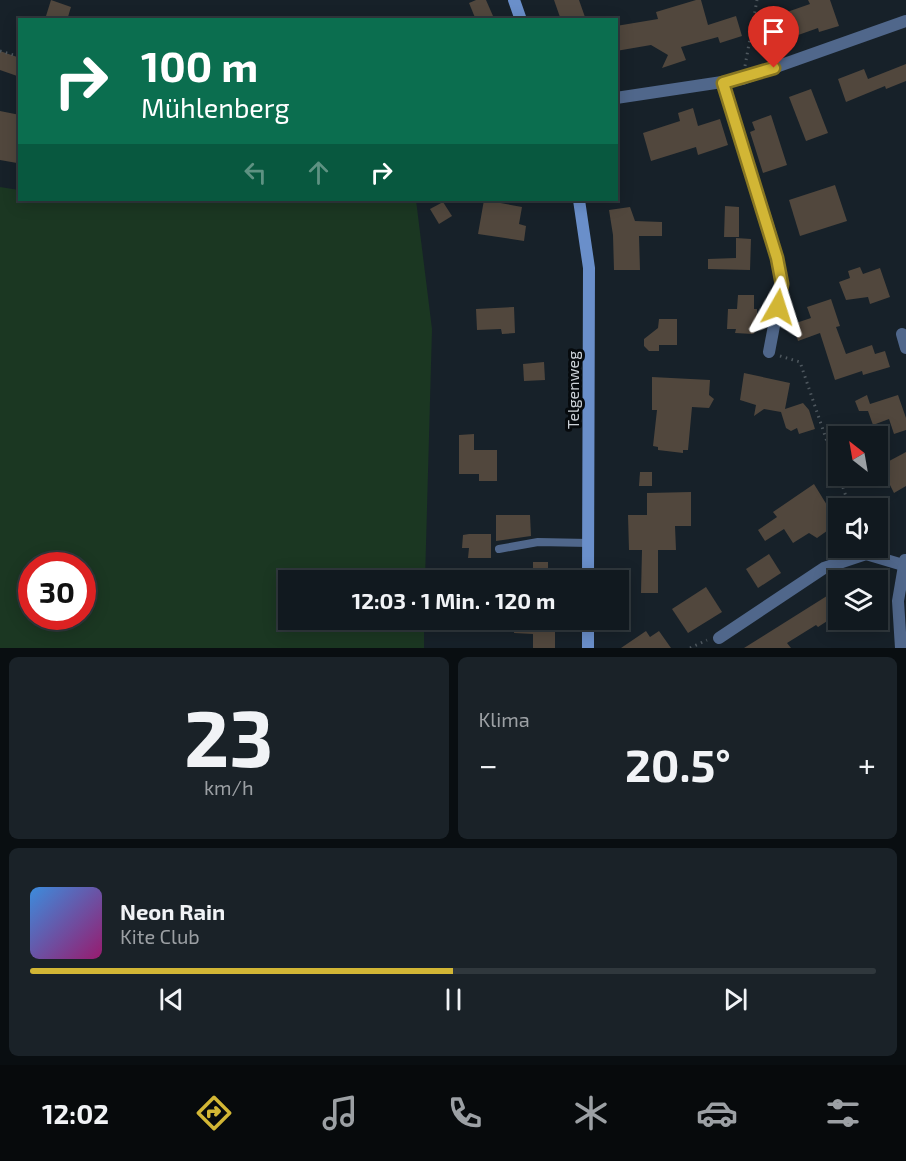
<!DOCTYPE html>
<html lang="de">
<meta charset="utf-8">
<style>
body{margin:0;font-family:"Exo 2",sans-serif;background:#1a2228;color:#f1f3f6;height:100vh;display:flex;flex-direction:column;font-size:22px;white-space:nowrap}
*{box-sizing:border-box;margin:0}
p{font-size:20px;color:#9ca0a4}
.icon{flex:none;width:33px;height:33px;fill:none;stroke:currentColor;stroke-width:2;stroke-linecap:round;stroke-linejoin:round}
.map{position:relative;height:648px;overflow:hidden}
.details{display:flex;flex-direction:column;gap:9px;padding:9px;background:#090e11;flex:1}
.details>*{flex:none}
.guide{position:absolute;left:18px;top:18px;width:600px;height:183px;border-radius:0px;box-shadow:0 3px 15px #0003,0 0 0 2px #30383d;background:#0b6e4f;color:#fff;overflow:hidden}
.needle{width:39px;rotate:329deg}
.buttons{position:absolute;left:828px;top:426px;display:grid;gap:12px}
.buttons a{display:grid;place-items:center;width:60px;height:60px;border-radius:0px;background:#11191f;box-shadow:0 3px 15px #0003,0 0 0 2px #30383d;font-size:30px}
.speed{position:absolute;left:18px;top:552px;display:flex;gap:12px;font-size:30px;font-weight:700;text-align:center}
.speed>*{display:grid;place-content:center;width:78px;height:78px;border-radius:50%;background:#11191f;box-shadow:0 3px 15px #0003,0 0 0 2px #30383d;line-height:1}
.speed .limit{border:9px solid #d22;background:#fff;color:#111}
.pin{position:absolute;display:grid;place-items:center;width:51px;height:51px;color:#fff;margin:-62px -26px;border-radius:50% 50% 50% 0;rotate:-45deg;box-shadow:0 0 6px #0007}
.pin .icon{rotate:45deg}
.me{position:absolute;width:66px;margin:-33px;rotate:6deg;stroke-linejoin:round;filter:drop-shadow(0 0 4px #0008)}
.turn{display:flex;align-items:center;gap:21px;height:126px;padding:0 24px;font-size:27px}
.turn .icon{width:78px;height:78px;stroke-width:2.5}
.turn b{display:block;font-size:42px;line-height:51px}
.lanes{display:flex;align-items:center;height:57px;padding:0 24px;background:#0003;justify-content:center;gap:30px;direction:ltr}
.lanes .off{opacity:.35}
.big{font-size:45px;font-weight:700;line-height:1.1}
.details .tile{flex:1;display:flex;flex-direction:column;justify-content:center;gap:9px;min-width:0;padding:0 21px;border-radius:9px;background:#1a2228}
.details .dial{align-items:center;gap:0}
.dial b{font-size:78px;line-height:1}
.song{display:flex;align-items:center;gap:18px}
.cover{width:72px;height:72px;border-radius:9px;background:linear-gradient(135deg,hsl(210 70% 55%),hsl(320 70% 35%))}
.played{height:6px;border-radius:3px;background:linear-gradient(90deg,#d2b635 50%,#30383d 50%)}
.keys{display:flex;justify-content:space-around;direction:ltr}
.heat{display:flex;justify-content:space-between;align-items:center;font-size:33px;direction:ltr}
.details .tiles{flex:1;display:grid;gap:9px;grid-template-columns:1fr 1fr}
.tile:last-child{grid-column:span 2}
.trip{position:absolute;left:278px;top:570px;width:351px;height:60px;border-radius:0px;background:#11191f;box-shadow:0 3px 15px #0003,0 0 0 2px #30383d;font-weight:700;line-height:60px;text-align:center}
.dock{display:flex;height:96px;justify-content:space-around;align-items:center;background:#070a0c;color:#9ca0a4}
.dock .icon{width:42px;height:42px}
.dock .selected{color:#d2b635}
.dock b{font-size:27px;color:#f1f3f6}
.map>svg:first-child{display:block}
.green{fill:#1b3722;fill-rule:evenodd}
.building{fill:#51473d}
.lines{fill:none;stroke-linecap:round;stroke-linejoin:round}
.path{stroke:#4f585f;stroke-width:3;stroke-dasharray:1.5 4.5;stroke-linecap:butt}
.service{stroke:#50678b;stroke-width:8}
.minor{stroke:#50678b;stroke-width:12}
.secondary{stroke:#6a8fca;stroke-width:12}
.route-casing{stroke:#887622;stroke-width:15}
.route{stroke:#d2b635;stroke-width:10}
.labels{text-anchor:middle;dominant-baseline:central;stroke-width:6;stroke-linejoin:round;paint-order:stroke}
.street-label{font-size:16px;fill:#cdd3d9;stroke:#060a0d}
</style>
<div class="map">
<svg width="906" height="648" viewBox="0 0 906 648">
<rect width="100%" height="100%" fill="#172129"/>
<!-- green -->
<path class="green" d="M0,187L19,190L20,200H416L432,329L425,580H288V620H424V648H0ZM32,566H82V616H32Z"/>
<!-- building -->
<g class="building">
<path d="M51,0L71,7L67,20L46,16Z"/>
<path d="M476,0H486L493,16L476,20L469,3Z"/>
<path d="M554,0H579L586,20H561Z"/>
<path d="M696,0H701L708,25L736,16L742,36L720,43L718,37L681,47L686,60L662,68L668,55L651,45L616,51V26L658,19L656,12Z"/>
<path d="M808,0H830L839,26L819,32L818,28L770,45L761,21L810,4Z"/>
<path d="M0,51L20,58V77L0,70Z"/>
<path d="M906,64V81L886,89L885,86L846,102L838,79L864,69L868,79Z"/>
<path d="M811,89L828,133L806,141L789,97Z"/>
<path d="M693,108L698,126L720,119L728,145L698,155L696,147L651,161L643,133L680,121L678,113Z"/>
<path d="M0,111L20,115L17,163L0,160Z"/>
<path d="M771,115L787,165L763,173L750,132L755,130L752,122Z"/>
<path d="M835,185L847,221L800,236L789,200Z"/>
<path d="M484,200L522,207L519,224L526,226L524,241L478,234Z"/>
<path d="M443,202L452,216L439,224L430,209Z"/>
<path d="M725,206L739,207V237H724Z"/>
<path d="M630,207L635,221L662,222V236H639L640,270H614L613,235L609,210Z"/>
<path d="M736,238L751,239L750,270L708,269V259L736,258Z"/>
<path d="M860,267L863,274L880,268L890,297L870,304L868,297L846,300L839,282L850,278L848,271Z"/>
<path d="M738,295H754V309H757V320L762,325L753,334L735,333L736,329H727L728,309H737Z"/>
<path d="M831,299L840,326L836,327L846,354L872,345L875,354L885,351L890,367L863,375L862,371L835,380L820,333L798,341L793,324L811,318L807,307Z"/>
<path d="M514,307L515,333L502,334L501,329L477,330L476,309Z"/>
<path d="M659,319H677V345H659V351H649L644,346V339L658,328Z"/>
<path d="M544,362L545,380L524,381L523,364Z"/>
<path d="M744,373L790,383L785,409L803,403L809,410L815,429L799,434L797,428L791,431L786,428L781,412L764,409L754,416L756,405L740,400Z"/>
<path d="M652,377L710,380L709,395L714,399L709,408L692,407L688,450H683V453L658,450V447L653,446L657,410H652Z"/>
<path d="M867,395L870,404L898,395L906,418V430L894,434L889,419L873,425L868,411H859L855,401Z"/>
<path d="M474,434V450H497V481H479V474H459V435Z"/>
<path d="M906,452V486L894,493L889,483L883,486L878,475V467Z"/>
<path d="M640,472H652V486H639Z"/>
<path d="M814,484L838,523L817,538L809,533L793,543L784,529L765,541L758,530L777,517L773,512Z"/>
<path d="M691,492V526H675L676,550H658V593H641L642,550H629L628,515H647V493Z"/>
<path d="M496,515H530L531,536L496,541Z"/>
<path d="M469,534H491V558H468L469,548H462L463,535Z"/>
<path d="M769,554L781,573L758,588L746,569Z"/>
<path d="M533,562H548V575L533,576Z"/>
<path d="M706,587L722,612L688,633L672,609Z"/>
<path d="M838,589V614L818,627L816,625L787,643L791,648H744Z"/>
<path d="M515,620L536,621L535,630L555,631V648H533V634L514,633Z"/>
<path d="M646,631L650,637L659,631L671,648H621Z"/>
</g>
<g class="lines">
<!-- path -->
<g class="path">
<path d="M0,51L20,57"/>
<path d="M745,66L757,0"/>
<path d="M780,356L800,362L838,474"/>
<path d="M839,476L850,508"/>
<path d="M690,648L707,640"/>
</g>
<!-- service -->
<path class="service" d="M499,549L538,542L589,543"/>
<!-- minor -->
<g class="minor">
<path d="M723,83L771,235L782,284L769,352"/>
<path d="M616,98L742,79L906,21"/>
<path d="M902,334L906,348"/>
<path d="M719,638L824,568L866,554L903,565"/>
<path d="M901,648L898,601L905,560"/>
</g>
<!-- secondary -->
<g class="secondary">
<path d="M514,0L521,20"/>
<path d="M579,200L589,268L588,580"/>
<path d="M588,620V648"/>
</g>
</g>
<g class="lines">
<defs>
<path id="route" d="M774,68L723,83L777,258L782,284L778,307"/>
</defs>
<!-- route casing -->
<use href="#route" class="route-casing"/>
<!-- route -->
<use href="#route" class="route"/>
</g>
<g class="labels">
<!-- street labels -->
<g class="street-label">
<text transform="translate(572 390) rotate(-90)">Telgenweg</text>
</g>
</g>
</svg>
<div class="buttons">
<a><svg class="needle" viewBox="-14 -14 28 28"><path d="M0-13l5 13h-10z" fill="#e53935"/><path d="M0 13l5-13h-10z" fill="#9ca0a4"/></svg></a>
<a><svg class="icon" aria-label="sound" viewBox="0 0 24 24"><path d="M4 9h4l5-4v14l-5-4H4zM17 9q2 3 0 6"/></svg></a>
<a><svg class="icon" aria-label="layers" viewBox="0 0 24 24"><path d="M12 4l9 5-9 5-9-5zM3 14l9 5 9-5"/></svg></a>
</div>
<div class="speed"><div class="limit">30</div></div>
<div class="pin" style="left:774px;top:68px;background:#d93025"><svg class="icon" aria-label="arrive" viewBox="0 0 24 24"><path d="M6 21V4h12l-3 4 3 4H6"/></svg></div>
<svg class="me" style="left:778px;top:307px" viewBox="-20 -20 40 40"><path d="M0-17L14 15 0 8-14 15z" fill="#d2b635" stroke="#fff" stroke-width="4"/></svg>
<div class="trip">12:03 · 1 Min. · 120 m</div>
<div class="guide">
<div class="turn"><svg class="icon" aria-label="right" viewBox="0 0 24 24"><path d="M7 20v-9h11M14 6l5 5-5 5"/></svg><div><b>100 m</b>Mühlenberg</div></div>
<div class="lanes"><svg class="icon off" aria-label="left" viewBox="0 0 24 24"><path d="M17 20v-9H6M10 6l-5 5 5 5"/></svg><svg class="icon off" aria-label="ahead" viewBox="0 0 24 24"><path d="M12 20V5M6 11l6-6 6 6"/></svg><svg class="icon" aria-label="right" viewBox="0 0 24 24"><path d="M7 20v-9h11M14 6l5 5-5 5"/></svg></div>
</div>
</div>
<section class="details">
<div class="tiles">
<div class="tile dial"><b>23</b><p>km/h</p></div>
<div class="tile"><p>Klima</p>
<div class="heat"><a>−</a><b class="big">20.5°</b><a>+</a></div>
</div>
<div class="tile">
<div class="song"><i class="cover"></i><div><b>Neon Rain</b><p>Kite Club</p></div></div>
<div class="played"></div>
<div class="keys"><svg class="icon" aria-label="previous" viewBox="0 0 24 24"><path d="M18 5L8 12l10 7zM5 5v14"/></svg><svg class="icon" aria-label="pause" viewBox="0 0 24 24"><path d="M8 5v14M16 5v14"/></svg><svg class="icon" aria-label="next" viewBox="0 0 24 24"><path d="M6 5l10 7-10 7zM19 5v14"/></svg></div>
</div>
</div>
</section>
<nav class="dock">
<b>12:02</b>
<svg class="icon selected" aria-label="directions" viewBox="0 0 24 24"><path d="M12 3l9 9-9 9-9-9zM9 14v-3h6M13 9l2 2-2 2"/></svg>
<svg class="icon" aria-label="music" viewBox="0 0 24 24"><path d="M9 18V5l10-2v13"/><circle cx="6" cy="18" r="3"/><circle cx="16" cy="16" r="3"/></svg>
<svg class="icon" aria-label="phone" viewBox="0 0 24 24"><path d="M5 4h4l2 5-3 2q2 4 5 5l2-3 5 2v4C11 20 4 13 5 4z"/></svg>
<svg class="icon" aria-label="climate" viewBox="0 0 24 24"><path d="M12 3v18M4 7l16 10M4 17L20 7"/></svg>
<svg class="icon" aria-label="car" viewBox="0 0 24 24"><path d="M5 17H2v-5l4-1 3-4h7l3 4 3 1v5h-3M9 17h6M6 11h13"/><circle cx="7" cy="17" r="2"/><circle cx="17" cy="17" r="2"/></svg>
<svg class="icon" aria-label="filters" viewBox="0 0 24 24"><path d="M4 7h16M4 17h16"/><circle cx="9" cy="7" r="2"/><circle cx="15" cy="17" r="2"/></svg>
</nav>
